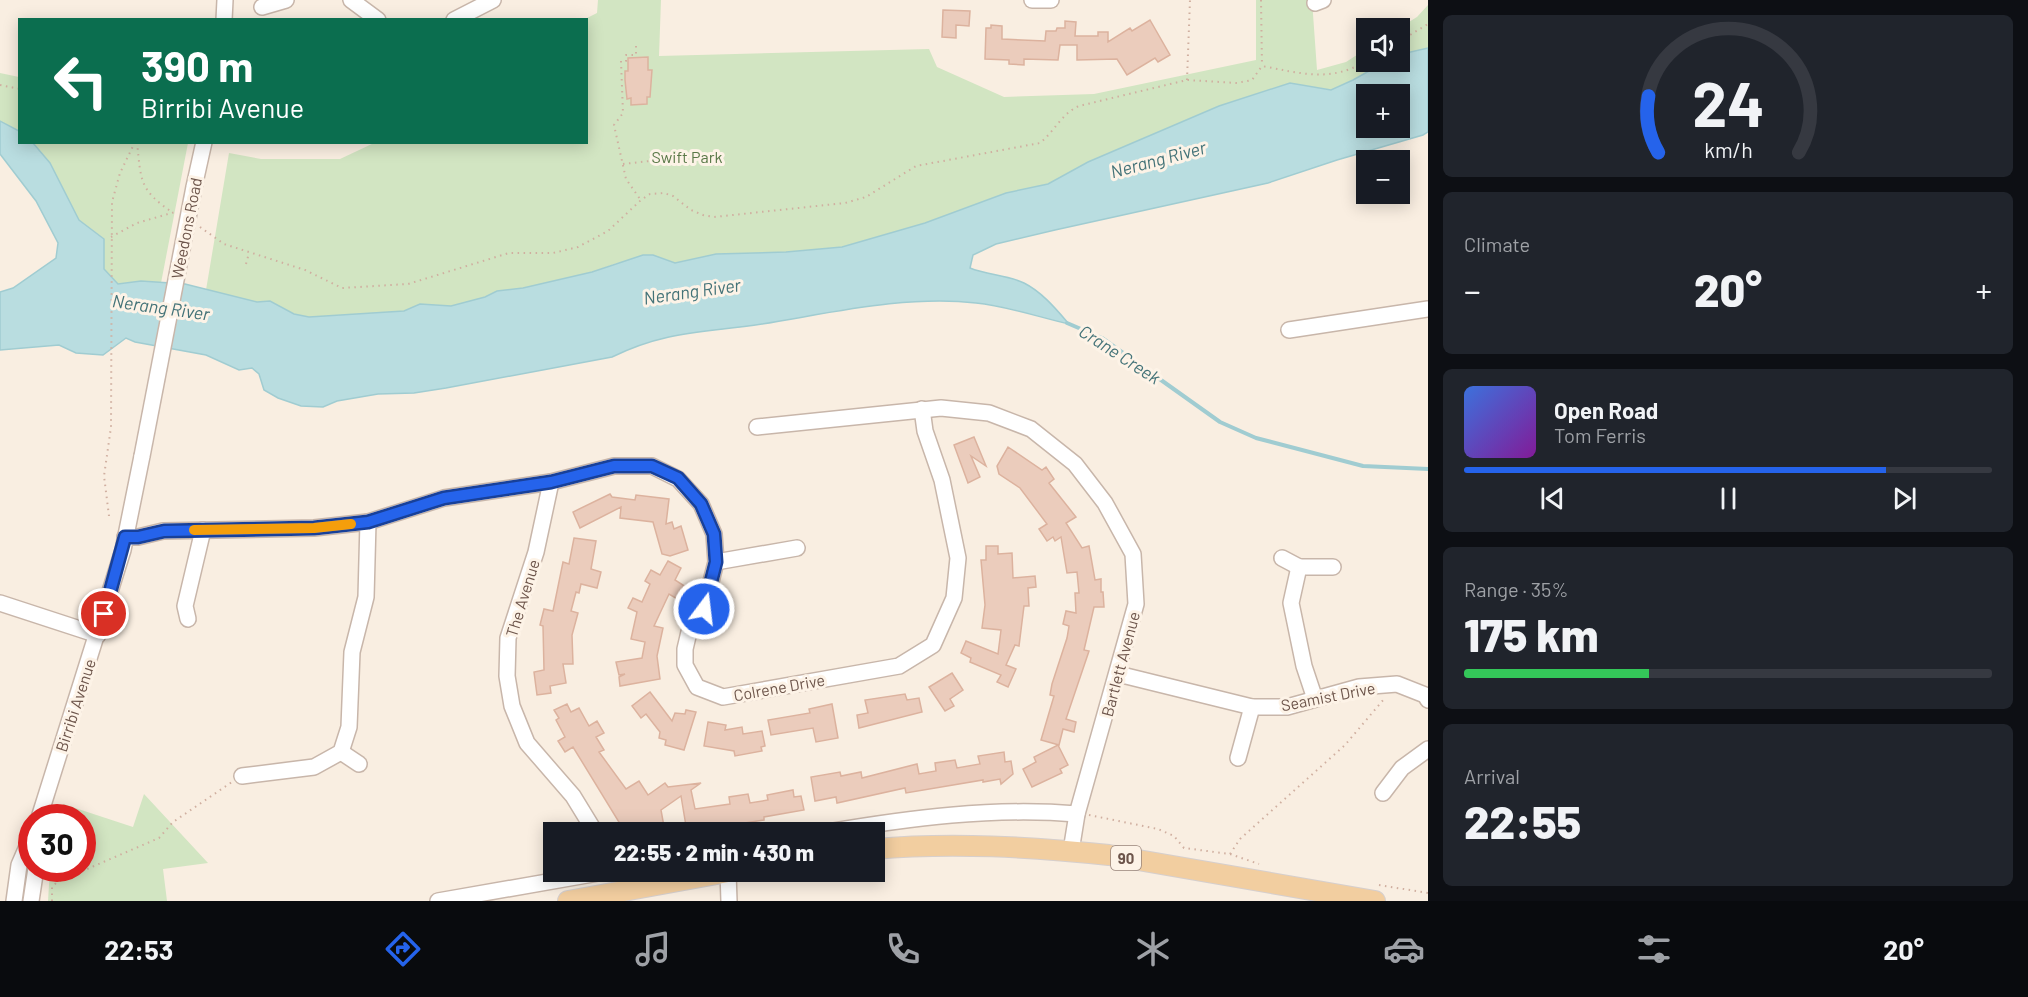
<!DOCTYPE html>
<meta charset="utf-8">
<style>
body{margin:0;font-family:Barlow,sans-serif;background:#20242c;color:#f1f3f6;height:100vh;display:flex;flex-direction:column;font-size:22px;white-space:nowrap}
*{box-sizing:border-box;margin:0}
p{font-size:20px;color:#9ea1a6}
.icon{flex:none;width:33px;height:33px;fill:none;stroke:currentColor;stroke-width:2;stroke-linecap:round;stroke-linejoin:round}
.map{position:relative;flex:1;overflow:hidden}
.side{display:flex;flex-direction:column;gap:15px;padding:15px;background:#0d0f14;width:600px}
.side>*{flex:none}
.guide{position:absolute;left:18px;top:18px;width:570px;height:126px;border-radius:0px;box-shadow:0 3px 15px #0003;background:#0b6e4f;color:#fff;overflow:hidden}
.tools{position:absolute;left:1356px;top:18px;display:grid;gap:12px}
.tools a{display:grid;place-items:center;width:54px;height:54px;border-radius:0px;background:#171b24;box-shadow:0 3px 15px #0003;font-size:30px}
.speed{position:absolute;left:18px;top:804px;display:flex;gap:12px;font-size:30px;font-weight:700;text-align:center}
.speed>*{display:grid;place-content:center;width:78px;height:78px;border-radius:50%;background:#171b24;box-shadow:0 3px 15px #0003;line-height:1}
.speed .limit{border:9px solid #d22;background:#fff;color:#111}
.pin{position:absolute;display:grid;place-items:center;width:51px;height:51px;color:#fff;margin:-26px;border:3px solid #fff;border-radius:50%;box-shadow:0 2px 6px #0007}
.me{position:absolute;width:66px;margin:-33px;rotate:15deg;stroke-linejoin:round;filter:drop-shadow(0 0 4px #0008)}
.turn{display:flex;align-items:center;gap:21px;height:126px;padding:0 24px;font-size:27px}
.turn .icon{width:78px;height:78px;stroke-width:2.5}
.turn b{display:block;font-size:42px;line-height:51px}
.big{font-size:45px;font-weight:800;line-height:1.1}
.side .tile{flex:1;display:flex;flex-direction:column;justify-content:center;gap:9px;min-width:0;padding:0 21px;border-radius:9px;background:#20242c}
.side .dial{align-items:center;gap:0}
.dial svg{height:156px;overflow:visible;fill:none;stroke:#363941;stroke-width:7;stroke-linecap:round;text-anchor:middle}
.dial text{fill:#f1f3f6;stroke:none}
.song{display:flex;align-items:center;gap:18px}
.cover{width:72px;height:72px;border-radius:9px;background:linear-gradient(135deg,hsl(220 70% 55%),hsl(290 70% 35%))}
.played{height:6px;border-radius:3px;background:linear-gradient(90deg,#2563eb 80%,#363941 80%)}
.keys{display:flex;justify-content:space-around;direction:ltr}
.heat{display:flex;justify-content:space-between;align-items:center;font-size:33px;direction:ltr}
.charge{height:9px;border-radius:4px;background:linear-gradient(90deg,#34c759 35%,#363941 0)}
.trip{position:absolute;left:543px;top:822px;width:342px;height:60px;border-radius:0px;background:#171b24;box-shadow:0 3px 15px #0003;font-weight:800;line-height:60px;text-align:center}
.tabs{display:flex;height:96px;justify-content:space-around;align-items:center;background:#090b0e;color:#9ea1a6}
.tabs .icon{width:42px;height:42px}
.tabs .current{color:#2563eb}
.tabs b{font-size:27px;color:#f1f3f6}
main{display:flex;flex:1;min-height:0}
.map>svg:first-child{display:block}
.green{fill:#d2e5c2}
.water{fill:#b9dde0;stroke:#a0ccd1;stroke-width:1.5;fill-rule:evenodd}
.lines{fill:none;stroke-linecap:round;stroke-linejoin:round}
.stream{stroke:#a0ccd1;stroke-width:4}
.building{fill:#ebccbc;stroke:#dcb29e;stroke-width:1.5}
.minor-casing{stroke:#c8b6aa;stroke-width:18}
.major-casing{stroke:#d6cfcd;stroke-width:22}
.path{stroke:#d0afa0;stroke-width:2;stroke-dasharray:1.5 4.5;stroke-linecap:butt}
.minor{stroke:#fff;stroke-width:15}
.major{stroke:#f2cea0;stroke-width:20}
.minor-bridge-casing{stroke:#c8b6aa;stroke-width:18;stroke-linecap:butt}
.minor-bridge{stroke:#fff;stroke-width:15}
.route-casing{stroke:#184099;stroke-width:15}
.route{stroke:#2563eb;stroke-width:10}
.slow{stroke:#f59e0b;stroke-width:10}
.labels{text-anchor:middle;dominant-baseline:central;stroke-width:6;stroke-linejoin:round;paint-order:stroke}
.shield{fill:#fdf3e7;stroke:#98847a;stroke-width:1.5}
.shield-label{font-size:15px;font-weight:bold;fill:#6d554b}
.park-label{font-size:16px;fill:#597847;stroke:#fdf3e7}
.street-label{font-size:16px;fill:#6d554b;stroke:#fdf3e7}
.water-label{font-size:18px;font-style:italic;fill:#447378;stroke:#fdf3e7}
</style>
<main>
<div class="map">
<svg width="1428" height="901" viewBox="0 0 1428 901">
<rect width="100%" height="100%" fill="#f9eee1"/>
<!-- green -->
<g class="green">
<path d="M598,0H661L659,56L929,49L937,67L1004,97L1094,94L1256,60V0H1312L1317,70L1346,62L1366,49V62H1385L1353,80L1331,90L1290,83L1219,106L1088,162L1048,184L1006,193L925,223L842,247L786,252L716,254L675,263L665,259L617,263L592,272L523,288L497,291L485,297L451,307L420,304L404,311L309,317L294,314L270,301L257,302L206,290L229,153L261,159H340L374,143L586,142L585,19L597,13Z"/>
<path d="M1428,5V48L1400,55L1399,28L1417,17Z"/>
<path d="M0,73L19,77V131L0,121Z"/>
<path d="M33,143H188L161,283L141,281L118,284L104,269V239L79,220Z"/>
<path d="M144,794L208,863L163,869L167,901H48L50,869L82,868V818L60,817L63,804L133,827Z"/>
</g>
<!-- water -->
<path class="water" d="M1428,48V132L1423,135L1337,160L1268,183L1055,230L996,244L973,255L970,268C987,275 1008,275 1024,283C1042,292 1056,309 1069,324C1038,317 1007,306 976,303C906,295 831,313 762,324C705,333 667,330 612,357L446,388L414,393L378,394L337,401L323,407L301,406L278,398L264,390L259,374L252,368L239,370L206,355L135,342L126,338L103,355L76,353L59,345L0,350V292L13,288L56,258L58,243L36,201L0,154V121L19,131L20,142L33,143L50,163L79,220L104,239V269L118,284L141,281L185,284L257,302L270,301L294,314L309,317L388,312L404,311L420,304L451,306L485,297L497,291L523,288L592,272L643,255H653L675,263L716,254L786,252L842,247L925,223L1006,193L1048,184L1088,162L1219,106L1290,83L1331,90L1353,80L1385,62H1400V55L1402,54ZM1366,94H1400V128H1366Z"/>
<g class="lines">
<!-- stream -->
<path class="stream" d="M1067,323L1102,338L1220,422L1256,438L1363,466L1428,469"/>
</g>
<!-- building -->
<g class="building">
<path d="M943,10L970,11L969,26L956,25V38L942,37Z"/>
<path d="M1150,20L1170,55L1158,62L1155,58L1127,75L1117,59L1077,60V45H1060L1058,60L1024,59V65L1009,64V60L985,59L986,28H991V25L1002,26V39L1045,41L1046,31H1056L1057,28H1065V21L1076,22L1075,36H1098V32H1108V42L1130,28L1132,31Z"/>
<path d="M648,57V70H652L650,97H647V104L631,105V98L627,99L625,80V71H628V58Z"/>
<path d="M974,437L986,466L971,456L980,477L968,483L954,445Z"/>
<path d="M1008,447L1042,470L1046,467L1054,479L1049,483L1076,517L1066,523L1082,548L1089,546L1095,580L1101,579V592H1103L1104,607H1094L1084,650L1089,651L1066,719L1076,722L1074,732L1063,729L1059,745L1041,740L1054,696L1050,695L1052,684L1067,638L1069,626L1063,624L1066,611L1076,613L1075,593H1079L1077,572L1067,573L1061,537L1055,541L1053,537L1047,541L1039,529L1047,524L1020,488L999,474L997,466Z"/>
<path d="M610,494L612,497L635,500L636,495L669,499L666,524L672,522L674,529L681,526L688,550L670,556L662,554L653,522L620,518L621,507L580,528L573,512Z"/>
<path d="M574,538L596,541L591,569L601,572L597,588L581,584L579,593L576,592L571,611L578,613L572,635L573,664H563L566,683L550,686L551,693L537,695L534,672L544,670L543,626L540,625L544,609L553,611L563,562L569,564Z"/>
<path d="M986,546H998V554L1012,553L1013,578L1035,576L1036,587L1028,588L1029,606H1024L1019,646L1015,645L1006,665L1016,669L1008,687L997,682L1001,675L970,662L971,658L961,653L966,641L998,654L1001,630L982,628L985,605L981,560H986Z"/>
<path d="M668,561L681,568L675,580L686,587L679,600L669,594L654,626L663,628L657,656L660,679L620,686L619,677L625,674L619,675L616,662L642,658L645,642L631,639L637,612L628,608L633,598L642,602L650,584L645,581L651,570L660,575Z"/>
<path d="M952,673L963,690L950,699L954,706L945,711L929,687Z"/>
<path d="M650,692L672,721L675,713L685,714L686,710L696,712L684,750L665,745L666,740L659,738L660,732L646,714L641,718L632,706Z"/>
<path d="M905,694L907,700L919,698L922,712L859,728L857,715L868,713L865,700Z"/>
<path d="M567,704L571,712L579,708L589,726L597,721L604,733L596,737L604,750L599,752L626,789L639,781L648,795L665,783L668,787L701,783L691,790L695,809L730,804L729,797L748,794L750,803L768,800L767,795L793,790L794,797L801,796L804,810L764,817V820L687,832L681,796L661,810L665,832H625L573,747L565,752L558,741L565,737L556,720L559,718L554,710Z"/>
<path d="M832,704L838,738L816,742L813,728L771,735L768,720L810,713L809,709Z"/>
<path d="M708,722L726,725L725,730L742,727L743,734L762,731L765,746L761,747L762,751L735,756L734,751L704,746Z"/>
<path d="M1058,745L1068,765L1060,769L1062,773L1032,787L1023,769L1036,762L1034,757Z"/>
<path d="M1004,752L1005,762L1011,761L1013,774L1001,784L1000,779L983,782V780L906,793L905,788L837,803L836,797L815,801L811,777L840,772L841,776L861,772L862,778L917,764L919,774L936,771L935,763L955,760L957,768L980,764L978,756Z"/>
</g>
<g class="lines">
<defs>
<g id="minor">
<path d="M351,0L378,20"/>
<path d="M1032,0H1051"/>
<path d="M1315,3L1323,0"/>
<path d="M262,7L286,0"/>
<path d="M224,20L225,0"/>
<path d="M454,20L493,0"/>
<path d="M194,187L204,142"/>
<path d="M1289,330L1428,309"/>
<path d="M757,427L941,408L989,413L1031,429L1075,464L1105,503L1133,554L1136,604L1077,814L1071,851"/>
<path d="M551,482L536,552L508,638L507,676L512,706L527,743L573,796L595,832"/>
<path d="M125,537H138L163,531L314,528L368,522L444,498L551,482L614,466H652L678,479L701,504L714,534L716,562L704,609L689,632L685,649V665L697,687L723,697L899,666L933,645L954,598L958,558L942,480L925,431L922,409"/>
<path d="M1282,558L1299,567"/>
<path d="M716,562L797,548"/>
<path d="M0,603L98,635"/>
<path d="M188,619L185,606L203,530"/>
<path d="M1118,674L1252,707H1287L1359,687L1397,684L1425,695L1428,700"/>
<path d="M1315,699L1304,666L1291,603L1299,567H1333"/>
<path d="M341,752L359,764"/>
<path d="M1238,758L1252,707"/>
<path d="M242,776L314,767L341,752L349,727L352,652L366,597L368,522"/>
<path d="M1383,793L1402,768L1428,749"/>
<path d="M39,818L123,550L142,456"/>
<path d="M827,832C909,818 993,807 1077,814"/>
<path d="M728,872L729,901"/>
<path d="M14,901L19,865L32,835"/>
<path d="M31,901L36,868"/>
<path d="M438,901L604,872"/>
</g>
<g id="major">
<path d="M874,849C953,842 1031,847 1109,855L1375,901"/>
<path d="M568,901L728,872"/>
</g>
</defs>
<!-- minor casing -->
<use href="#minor" class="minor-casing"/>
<!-- major casing -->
<use href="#major" class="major-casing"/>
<!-- path -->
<g class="path">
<path d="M1261,0L1262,66"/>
<path d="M1400,41L1428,24"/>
<path d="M636,46V55H626V61H621L623,113L614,125L626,179L640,199"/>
<path d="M1187,80L1190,0"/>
<path d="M0,85L20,89"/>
<path d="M137,142C141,180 139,190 172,212"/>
<path d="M623,164L650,161"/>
<path d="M200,227L224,244L305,270L342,288L408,284L509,253H553L578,247L608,231L641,200L650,194L664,193L673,196L691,210L703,215L714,217L845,203L866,197L916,166L1040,143C1054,132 1062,113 1079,106L1187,80L1237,83L1252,80L1262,66C1300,73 1331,83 1366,61"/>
<path d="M111,237L137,223L175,212"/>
<path d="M246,264L249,253"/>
<path d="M109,516L104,476L111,427L112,202L120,173L135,142"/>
<path d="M1089,815L1158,829L1174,836L1184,848L1230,854L1259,864"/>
<path d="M1230,854L1240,839L1345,745L1384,699"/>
<path d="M1379,885L1428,893"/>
<path d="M52,901V887L57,882L159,838L173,822L232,782"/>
</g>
<!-- minor -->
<use href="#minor" class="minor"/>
<!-- major -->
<use href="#major" class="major"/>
<defs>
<path id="minor-bridge" d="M142,456L194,187"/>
</defs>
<!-- minor-bridge casing -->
<use href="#minor-bridge" class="minor-bridge-casing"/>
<!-- minor-bridge -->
<use href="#minor-bridge" class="minor-bridge"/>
</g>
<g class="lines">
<defs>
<path id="route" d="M104,614L125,537H138L164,531L314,528L368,522L444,498L551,482L614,466H652L678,478L701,504L714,534L716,562L704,609"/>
</defs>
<!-- route casing -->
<use href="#route" class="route-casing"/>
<!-- route -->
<use href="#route" class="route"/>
<!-- slow -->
<path class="slow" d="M194,530L314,528L351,524"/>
</g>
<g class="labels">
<!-- shield labels -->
<rect class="shield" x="1111" y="846" width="30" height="24" rx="4.5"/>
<g class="shield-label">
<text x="1126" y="858">90</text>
</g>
<!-- park labels -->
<g class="park-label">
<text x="687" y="156">Swift Park</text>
</g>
<!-- street labels -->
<g class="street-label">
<text transform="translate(186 228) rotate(-79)">Weedons Road</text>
<text transform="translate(522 598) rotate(-73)">The Avenue</text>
<text transform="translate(1120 664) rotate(-75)">Bartlett Avenue</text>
<text transform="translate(779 687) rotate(-10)">Colrene Drive</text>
<text transform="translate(1328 696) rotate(-11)">Seamist Drive</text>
<text transform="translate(75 705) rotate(-72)">Birribi Avenue</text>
</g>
<!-- water labels -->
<g class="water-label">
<text transform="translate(1158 159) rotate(-15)">Nerang River</text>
<text transform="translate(692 291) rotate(-8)">Nerang River</text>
<text transform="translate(161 307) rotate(8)">Nerang River</text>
<text transform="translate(1120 354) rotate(33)">Crane Creek</text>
</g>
</g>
</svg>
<div class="tools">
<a><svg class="icon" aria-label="sound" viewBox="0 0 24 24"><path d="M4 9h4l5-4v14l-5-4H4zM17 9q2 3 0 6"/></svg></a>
<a>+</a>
<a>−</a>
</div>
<div class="speed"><div class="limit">30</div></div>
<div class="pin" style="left:104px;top:614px;background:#d93025"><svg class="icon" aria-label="arrive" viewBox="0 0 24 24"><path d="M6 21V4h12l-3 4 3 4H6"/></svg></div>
<svg class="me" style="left:704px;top:609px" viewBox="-20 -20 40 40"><circle r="17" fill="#2563eb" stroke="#fff" stroke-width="3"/><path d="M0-11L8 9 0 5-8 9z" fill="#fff"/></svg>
<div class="trip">22:55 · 2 min · 430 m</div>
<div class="guide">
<div class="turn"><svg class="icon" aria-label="left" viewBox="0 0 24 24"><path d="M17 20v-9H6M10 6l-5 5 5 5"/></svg><div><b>390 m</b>Birribi Avenue</div></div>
</div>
</div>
<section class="side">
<div class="tile dial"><svg viewBox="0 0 100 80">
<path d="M14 69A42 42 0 1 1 86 69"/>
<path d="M14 69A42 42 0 0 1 9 40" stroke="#2563eb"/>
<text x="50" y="56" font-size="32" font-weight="700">24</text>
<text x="50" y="72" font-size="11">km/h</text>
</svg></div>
<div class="tile"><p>Climate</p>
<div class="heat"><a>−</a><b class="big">20°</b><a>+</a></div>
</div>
<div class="tile">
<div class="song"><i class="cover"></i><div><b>Open Road</b><p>Tom Ferris</p></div></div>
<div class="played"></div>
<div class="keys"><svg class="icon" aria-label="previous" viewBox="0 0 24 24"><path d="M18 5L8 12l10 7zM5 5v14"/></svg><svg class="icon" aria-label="pause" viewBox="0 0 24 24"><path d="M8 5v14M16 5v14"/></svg><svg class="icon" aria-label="next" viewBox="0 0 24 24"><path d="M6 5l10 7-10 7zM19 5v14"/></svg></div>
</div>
<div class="tile"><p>Range · 35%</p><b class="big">175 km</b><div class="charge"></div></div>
<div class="tile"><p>Arrival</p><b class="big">22:55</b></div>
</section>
</main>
<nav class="tabs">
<b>22:53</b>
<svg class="icon current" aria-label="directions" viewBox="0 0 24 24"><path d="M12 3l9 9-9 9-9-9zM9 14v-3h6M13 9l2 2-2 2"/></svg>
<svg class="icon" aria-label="music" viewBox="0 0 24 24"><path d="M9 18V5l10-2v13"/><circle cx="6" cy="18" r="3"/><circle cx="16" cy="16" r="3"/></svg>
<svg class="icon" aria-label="phone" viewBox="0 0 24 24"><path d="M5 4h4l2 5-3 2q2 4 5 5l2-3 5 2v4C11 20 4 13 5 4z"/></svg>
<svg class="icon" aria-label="climate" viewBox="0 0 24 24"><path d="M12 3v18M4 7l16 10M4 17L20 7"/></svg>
<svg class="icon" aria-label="car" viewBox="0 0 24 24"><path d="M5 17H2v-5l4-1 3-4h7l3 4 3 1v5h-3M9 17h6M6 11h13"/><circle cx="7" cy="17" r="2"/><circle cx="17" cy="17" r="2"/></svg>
<svg class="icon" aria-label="filters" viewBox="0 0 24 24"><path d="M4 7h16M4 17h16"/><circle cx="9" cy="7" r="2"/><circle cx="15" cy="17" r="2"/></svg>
<b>20°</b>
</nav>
